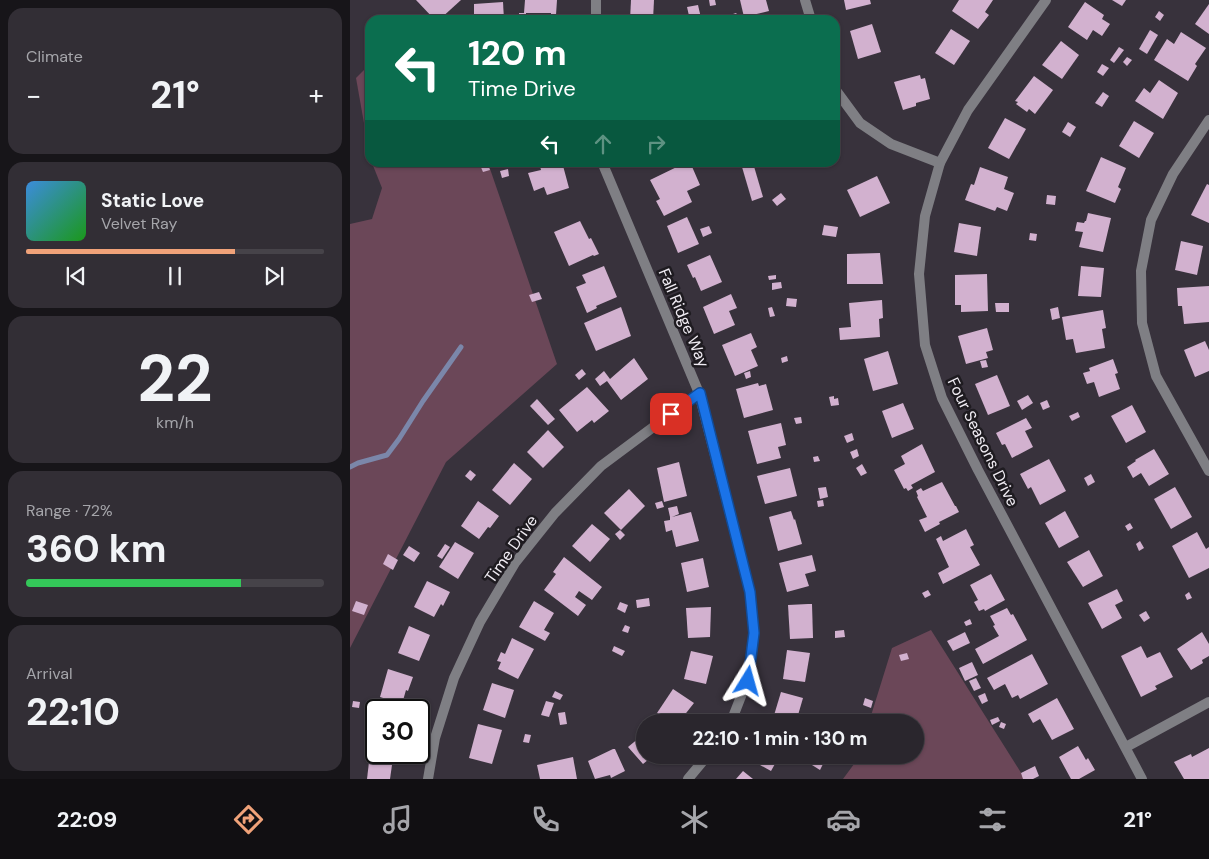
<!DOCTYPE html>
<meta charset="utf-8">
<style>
body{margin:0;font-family:"DM Sans",sans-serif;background:#322e35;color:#f1f3f6;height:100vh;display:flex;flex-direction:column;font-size:19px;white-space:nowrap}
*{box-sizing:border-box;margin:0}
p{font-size:16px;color:#a5a5aa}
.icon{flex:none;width:28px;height:28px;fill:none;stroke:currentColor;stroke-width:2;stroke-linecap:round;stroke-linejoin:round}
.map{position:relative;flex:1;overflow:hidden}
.drawer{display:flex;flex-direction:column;gap:8px;padding:8px;background:#171519;width:350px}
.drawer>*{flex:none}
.guide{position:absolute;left:15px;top:15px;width:475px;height:152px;border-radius:15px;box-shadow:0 1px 4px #0004,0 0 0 1px #464349;background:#0b6e4f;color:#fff;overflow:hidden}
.speed{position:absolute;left:15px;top:699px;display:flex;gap:10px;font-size:25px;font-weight:700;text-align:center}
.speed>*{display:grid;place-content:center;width:65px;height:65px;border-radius:50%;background:#2a262d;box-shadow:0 1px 4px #0004,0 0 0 1px #464349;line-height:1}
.speed .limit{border:2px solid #111;border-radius:8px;background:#fff;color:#111}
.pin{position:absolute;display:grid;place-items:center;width:42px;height:42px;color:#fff;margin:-21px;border-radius:10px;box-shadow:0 2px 8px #0006}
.me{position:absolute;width:55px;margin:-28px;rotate:8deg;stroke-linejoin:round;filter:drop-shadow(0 0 4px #0008)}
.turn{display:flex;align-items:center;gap:18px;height:105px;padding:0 20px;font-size:22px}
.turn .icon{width:65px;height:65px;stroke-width:2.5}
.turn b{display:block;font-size:35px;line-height:42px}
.lanes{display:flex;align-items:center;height:48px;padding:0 20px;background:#0003;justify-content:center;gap:25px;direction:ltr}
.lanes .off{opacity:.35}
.big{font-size:38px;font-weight:700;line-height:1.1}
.drawer .widget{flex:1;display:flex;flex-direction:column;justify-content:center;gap:8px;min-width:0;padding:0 18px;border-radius:15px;background:#322e35}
.drawer .dial{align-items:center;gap:0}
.dial b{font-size:65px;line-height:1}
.song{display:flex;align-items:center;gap:15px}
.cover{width:60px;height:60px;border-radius:8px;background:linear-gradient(135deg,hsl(210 70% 55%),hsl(120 70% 35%))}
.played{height:5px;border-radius:2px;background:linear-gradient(90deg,#f0a279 70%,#464349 70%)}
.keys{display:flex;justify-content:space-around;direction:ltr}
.heat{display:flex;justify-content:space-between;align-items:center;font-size:28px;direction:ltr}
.charge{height:8px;border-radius:4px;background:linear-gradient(90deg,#34c759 72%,#464349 0)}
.trip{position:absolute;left:286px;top:714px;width:288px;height:50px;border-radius:25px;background:#2a262d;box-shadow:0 1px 4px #0004,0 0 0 1px #464349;font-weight:700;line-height:50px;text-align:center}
.tabs{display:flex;height:80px;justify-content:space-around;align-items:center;background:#110f12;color:#a5a5aa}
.tabs .icon{width:35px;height:35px}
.tabs .on{color:#f0a279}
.tabs b{font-size:22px;color:#f1f3f6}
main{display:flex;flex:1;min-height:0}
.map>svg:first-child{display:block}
.green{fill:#6b4758}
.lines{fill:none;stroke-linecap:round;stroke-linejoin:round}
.stream{stroke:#7b87aa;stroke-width:5}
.building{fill:#d2b1cf}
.minor{stroke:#7f7f84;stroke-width:10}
.route-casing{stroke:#114b97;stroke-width:12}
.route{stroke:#1a73e8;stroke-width:9}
.labels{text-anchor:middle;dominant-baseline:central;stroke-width:5;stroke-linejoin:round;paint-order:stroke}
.street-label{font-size:16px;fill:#f0ecf3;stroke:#1e1b20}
</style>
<main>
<section class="drawer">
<div class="widget"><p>Climate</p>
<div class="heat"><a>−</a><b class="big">21°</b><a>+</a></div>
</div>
<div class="widget">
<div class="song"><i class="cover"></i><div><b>Static Love</b><p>Velvet Ray</p></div></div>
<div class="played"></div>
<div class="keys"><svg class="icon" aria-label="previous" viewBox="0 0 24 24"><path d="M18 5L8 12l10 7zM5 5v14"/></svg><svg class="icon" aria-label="pause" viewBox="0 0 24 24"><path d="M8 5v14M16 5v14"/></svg><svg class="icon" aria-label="next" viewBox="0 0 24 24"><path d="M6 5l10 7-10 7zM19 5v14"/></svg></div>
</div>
<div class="widget dial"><b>22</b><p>km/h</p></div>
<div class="widget"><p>Range · 72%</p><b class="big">360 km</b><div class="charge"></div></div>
<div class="widget"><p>Arrival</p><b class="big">22:10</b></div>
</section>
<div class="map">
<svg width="859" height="779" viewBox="0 0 859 779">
<rect width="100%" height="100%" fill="#38323c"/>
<!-- green -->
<g class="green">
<path d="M20,64V157L6,78Z"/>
<path d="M22,163H138L207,364L96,462L0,648V224L22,219L32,188Z"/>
<path d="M581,630L675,779H493L507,760L509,755H565V722H519L542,648Z"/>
</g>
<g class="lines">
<!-- stream -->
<path class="stream" d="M0,467L8,463L37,455L49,439L73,401L111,347"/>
</g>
<!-- building -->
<g class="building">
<path d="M66,0H111L89,20H85Z"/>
<path d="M175,0H207L206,15H201V13H174Z"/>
<path d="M281,0H304L303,20H280Z"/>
<path d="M359,0H365L366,5L360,6Z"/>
<path d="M390,0H416L419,11L394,17Z"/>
<path d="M494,0H520L521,4L496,10Z"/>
<path d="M609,0H643L635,12L639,15L628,29L602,11Z"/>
<path d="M762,0H776L772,6Z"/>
<path d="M153,2L154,20H124V4Z"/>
<path d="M735,2L754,15L752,19L760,24L752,36L743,30L737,40L718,27Z"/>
<path d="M859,4V34L845,24Z"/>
<path d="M348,5L351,18L340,20L337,7Z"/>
<path d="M809,11L814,15L810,21L805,17Z"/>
<rect x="169" y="13" width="7" height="7"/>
<path d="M386,13L390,18L385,20L383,14Z"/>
<path d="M522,24L531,52L508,59L500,31Z"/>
<path d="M601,29L620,41L604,65L585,53Z"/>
<path d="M800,30L808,35L797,54L789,49Z"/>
<path d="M831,32L856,48L845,64L847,66L838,81L804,60L817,39L824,44Z"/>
<path d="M711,41L729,55L712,79L692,65Z"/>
<path d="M769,47L774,50L764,63L760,60Z"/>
<path d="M777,57L782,60L777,66L773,62Z"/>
<path d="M752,64L759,68L753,76L747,72Z"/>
<path d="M570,75L571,79L575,78L580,99L566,103V106L553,110L544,82Z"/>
<path d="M684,76L703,90L685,114L679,109L677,112L666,104L668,102L665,101Z"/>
<path d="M809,80L828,93L813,119L785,101L794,88L800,93Z"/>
<path d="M753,92L759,96L752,107L745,103Z"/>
<path d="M655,118L676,129L659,159L638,148Z"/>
<path d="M784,121L804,133L789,158L769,146Z"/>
<path d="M718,122L726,127L720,137L712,132Z"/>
<path d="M751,157L776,168L768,187L771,189L765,203L736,191Z"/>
<path d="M137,162L140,170L133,172L130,165Z"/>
<path d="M144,162H155V164L145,167Z"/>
<path d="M189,162H212L219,188L197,195L194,187L184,191L178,173L191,170Z"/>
<path d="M289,162H304V163L291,167Z"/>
<path d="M337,162H340L350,185L337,191L342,202L314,216L306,201L310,199L300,180Z"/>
<path d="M403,163L413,197L402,201L392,167Z"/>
<path d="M630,167L658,177L654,189L664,193L657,211L647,207L645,211L615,200L621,184L624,185Z"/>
<path d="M158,169L159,176L152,178L150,171Z"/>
<path d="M527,176L540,203L510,217L497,190Z"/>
<path d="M857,184L859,185V223L841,215Z"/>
<path d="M431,193L436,199L427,206L422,200Z"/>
<path d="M697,195L706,196L705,205L696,204Z"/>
<path d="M738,213L761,218L753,252L729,247L733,232L725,231L727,222L734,223L735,221H736Z"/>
<path d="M337,217L349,244L328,253L317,226Z"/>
<path d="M230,221L239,239L241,238L249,254L244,256L243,255L219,266L204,232Z"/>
<path d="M609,223L631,227L627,256L604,252Z"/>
<path d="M474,225L488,227L486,237L472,235Z"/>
<path d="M359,226L362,233L353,237L350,229Z"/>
<path d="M680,233L687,234L686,241L679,240Z"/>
<path d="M831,241L853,246L847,275L825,270Z"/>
<path d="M530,253L533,284H497V254Z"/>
<path d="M360,255L372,282L351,291L345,277L343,278L337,265Z"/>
<path d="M254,266L267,297L246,306L247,308L237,313L226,287L236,283L232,275Z"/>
<path d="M731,266L754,268L751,297L728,296Z"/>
<path d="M637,274L638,311L611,312V305H605V275Z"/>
<path d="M426,275V279L419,280L418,276Z"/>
<path d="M431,282L432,288L422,290V283Z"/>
<path d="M859,286V322L834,324L832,306H828L827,288Z"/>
<path d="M189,292L192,299L182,302L179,295Z"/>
<path d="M381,294L387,308L379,311L385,325L364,334L353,307Z"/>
<path d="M437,298L447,299L446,307L436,306Z"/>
<path d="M532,300L533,318L529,319L530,337L490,340L489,328L501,327L499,303Z"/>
<path d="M645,303H659V312H646Z"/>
<path d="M271,307L281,336L246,351L234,323Z"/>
<path d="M422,307L425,316L420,317L418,308Z"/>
<path d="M708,307L710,318L702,320L700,309Z"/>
<path d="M753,310L756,328L752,329L755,348L726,353L723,339L716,340L712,317Z"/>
<path d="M637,328L643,350L636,352L638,358L616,364L608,336Z"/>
<path d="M401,333L407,347L401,350L408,366L385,376L372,345Z"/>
<path d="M855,341L859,350V371L845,377L834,350Z"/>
<path d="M538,351L548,384L523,391L514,359Z"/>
<path d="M437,356L438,361L432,363L431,358Z"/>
<path d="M284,358L298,379L271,400L257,381L250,386L245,379L254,371L260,379Z"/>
<path d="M763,359L768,373L765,374L770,389L749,397L744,382L737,384L733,373L740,371L739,368Z"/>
<path d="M636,360L638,367L632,368L630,361Z"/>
<path d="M232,369L236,374L229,380L225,375Z"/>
<path d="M400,371L401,377L396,379L394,373Z"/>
<path d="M647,375L660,406L638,415L625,384Z"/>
<path d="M408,383L409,386L416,384L423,410L394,418L386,389Z"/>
<path d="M237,387L259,411L244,423L242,420L227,432L209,410Z"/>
<path d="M678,395L683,403L672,410L667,401Z"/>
<path d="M484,396V399L488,398L489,405L481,406L479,397Z"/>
<path d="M187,399L205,419L198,425L180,406Z"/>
<path d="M697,400L700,407L693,410L690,403Z"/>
<path d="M553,403L564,429L542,438L532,411Z"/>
<path d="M782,405L796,432L776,443L761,416Z"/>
<path d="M728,412L730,417L722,421L719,416Z"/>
<path d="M451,417L452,423L446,424L444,418Z"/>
<path d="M676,418L682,428L675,431L683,447L662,458L655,444L652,445L646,433Z"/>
<path d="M431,423L436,445L428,447L431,458L407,464L398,431Z"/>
<path d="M198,430L214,447L193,468L177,452Z"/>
<path d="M502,433L504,440L497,443L494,436Z"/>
<path d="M572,444L585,472L561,485L563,488L558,491L556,488L554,489L544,470L555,464L551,456Z"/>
<path d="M507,449L509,456L503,459L500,452Z"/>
<path d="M804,449L819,474L799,486L791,473L783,478L777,467L786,461L785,460Z"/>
<path d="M468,456L470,461L464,462L463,457Z"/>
<path d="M699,459L716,491L690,505L681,487L678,489L670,474Z"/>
<path d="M329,462L337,496L314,502L307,468Z"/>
<path d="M164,463L182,479L160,505L142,490Z"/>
<path d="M512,464L517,473L511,476L506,468Z"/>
<path d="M440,468L447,496L415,504L407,476Z"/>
<path d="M120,470L126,475L121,481L115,476Z"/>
<path d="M741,474L745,482L738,486L734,478Z"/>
<path d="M592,482L605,506H606L609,512L589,522L590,524L575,532L569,520L577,517L567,497L568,496L566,491L571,488L573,491Z"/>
<path d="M476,487L478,497L470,499L468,488Z"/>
<path d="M825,487L842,517L821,529L804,499Z"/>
<path d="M279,489L295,506L271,530L254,513Z"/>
<path d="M473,500L474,506L468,507L467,501Z"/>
<path d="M128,501L149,516L140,528L138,527L129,539L111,526Z"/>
<path d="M312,501L314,507L307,509L305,503Z"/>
<path d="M327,506L329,514L322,517L341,512L349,541L326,547L322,530L316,532L314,521L320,520V517L318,508Z"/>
<path d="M441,511L444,520L445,519L452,544L428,551L419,517Z"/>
<path d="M715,511L729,537L709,548L695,523Z"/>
<path d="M780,523L783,528L778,531L775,526Z"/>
<path d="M242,524L260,539L240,562L222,546Z"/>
<path d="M616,529L624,545L620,547L630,565L593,584L588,573L599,567L586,539L591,536L593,541Z"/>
<path d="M270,530L275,535L270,540L265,534Z"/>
<path d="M847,532L856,549L859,547V568L839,578L822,546Z"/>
<path d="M790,541L794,548L789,551L786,544Z"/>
<path d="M105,542L124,553L108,579L89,567Z"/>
<path d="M95,544L100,547L92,559L87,556Z"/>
<path d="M59,546L70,553L64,562L53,555Z"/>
<path d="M739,550L753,576L733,587L717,562Z"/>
<path d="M38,554L48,560L43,570L33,564Z"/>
<path d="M462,555L466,571L455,574L459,586L437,592L429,563Z"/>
<path d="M214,557L252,587L242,600L229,591L225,597L236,605L228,616L194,590L206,574L203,572Z"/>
<path d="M353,558L359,587L337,592L331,563Z"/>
<path d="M641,574L655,600L635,611L634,609L629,611L624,602L628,600L620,585Z"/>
<path d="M77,581L100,592L93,606L91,604L84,617L64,607Z"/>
<path d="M767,589L773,601L765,605L772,618L752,629L738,603Z"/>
<path d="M578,590L581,595L575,598L572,593Z"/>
<path d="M839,592L842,598L837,600L835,595Z"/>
<path d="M299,598L300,606L287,608L286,600Z"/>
<path d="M6,601L18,605L14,615L2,611Z"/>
<path d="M184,601L204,613L194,630L200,633L195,641L169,627Z"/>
<path d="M270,602L278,605L275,613L267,609Z"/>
<path d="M458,604H462L463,638L440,639L438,605Z"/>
<path d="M361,607L360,637L338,638L336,608Z"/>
<path d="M657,608L661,615L663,614L677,640L633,664L625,649L649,636L643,626L645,625L640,616Z"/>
<path d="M796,611L800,618L794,622L789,615Z"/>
<path d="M620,619L622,624L616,626L614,622Z"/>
<path d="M275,625L280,627L278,633L272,631Z"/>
<path d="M59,626L80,635L69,661L48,653Z"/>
<path d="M494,630L495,637L485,638V631Z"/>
<path d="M615,632L620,643L603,651L597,641Z"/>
<path d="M852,632L859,644V656L852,660L853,663L841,670L827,649Z"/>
<path d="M162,638L184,649L168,679L148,669L151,662L147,661L151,652L155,654Z"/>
<path d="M264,646L275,651L272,656L262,651Z"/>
<path d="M791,646L797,658L810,652L823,677L805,686L807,689L791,697L771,656Z"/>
<path d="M437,650L460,653L455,682L433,679Z"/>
<path d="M341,651L363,656L356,684L334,679Z"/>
<path d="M557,653L559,659L551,661L549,655Z"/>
<path d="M682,654L698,684L670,699L668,695L662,698L655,684L644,690L637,678Z"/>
<path d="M622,662L628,675L615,681L609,668Z"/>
<path d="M38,669L63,677L58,691L56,690L52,704L30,697Z"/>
<path d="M626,678L631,688L624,691L619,681Z"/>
<path d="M142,683L164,690L155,718L133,710Z"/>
<path d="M323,689L344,703L329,722H321L307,713Z"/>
<path d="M205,691L213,695L210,700L202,697Z"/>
<path d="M431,692L453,698L446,722H422Z"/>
<path d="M635,693L638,701L632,704L628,696Z"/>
<path d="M515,698L523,701L521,708L513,705Z"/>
<path d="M707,698L724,729L702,740L690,719L683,723L678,714Z"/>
<path d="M3,701L10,702L9,708L2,707Z"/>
<path d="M196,701L204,703L199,717L191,715Z"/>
<path d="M215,712L217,724L210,725L208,713Z"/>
<path d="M648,717L650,721L642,725L640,720Z"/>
<path d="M25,720H26V749L20,748Z"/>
<path d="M651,722L656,724L654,729L649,727Z"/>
<path d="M128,724L152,730L142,764L119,758Z"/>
<path d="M295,733V755H304L293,764L278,747Z"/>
<path d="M175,734L181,735L179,743L173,742Z"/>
<path d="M728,746L736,760L738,758L745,770L729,779H721L709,757Z"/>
<path d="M859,748V779H834L824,762L841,754L842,757Z"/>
<path d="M263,749H265L275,771L261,778L260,775L245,779L238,761Z"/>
<path d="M403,755H430L421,771L401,760Z"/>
<path d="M223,757L227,779H190L187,765Z"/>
<path d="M465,760L473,764L470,770L462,765Z"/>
<path d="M19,762L42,765L40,779H17Z"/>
<path d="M685,766L689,776L683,779H673L671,773Z"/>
<path d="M393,771L403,779H386Z"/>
</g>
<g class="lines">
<!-- minor -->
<g class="minor">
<path d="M455,0L461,20"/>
<path d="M696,0L618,110L590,163L575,216L569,274L575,345L592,398L628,470L792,779"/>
<path d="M246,20V0"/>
<path d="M485,89L510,123L541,144L590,163"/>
<path d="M859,120L823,174L801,220L791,271L792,323L806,376L859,471"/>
<path d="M252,162L349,393L400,592L404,633L397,681L381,722"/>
<path d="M776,747L859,702"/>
<path d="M78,779L85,738L104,678L130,622L165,563L205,513L251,466L349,393"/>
<path d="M338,779L358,755"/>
</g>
</g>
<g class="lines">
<defs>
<path id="route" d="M321,414L350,393L400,592L404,633L398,681"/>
</defs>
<!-- route casing -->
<use href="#route" class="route-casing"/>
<!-- route -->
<use href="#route" class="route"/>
</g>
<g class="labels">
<!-- street labels -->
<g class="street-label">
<text transform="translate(334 318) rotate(67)">Fall Ridge Way</text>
<text transform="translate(633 442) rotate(64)">Four Seasons Drive</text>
<text transform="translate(161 549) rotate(-55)">Time Drive</text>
</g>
</g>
</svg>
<div class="speed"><div class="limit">30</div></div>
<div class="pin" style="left:321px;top:414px;background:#d93025"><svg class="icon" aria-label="arrive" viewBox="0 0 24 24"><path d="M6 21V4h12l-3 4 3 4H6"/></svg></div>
<svg class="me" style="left:398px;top:681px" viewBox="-20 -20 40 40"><path d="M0-17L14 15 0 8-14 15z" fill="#1a73e8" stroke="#fff" stroke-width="4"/></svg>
<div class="trip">22:10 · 1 min · 130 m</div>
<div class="guide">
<div class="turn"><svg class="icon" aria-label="left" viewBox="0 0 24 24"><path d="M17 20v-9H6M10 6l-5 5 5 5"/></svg><div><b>120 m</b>Time Drive</div></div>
<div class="lanes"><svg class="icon" aria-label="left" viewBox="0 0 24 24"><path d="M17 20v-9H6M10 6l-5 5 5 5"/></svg><svg class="icon off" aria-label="ahead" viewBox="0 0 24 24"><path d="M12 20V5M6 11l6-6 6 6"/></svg><svg class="icon off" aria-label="right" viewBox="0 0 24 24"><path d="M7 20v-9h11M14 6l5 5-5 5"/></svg></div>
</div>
</div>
</main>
<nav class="tabs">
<b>22:09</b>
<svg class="icon on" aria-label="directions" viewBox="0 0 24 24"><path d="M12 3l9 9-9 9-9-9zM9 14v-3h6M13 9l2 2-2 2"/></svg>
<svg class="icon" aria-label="music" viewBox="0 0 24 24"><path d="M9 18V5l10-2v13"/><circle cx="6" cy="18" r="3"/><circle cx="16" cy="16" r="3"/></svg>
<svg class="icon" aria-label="phone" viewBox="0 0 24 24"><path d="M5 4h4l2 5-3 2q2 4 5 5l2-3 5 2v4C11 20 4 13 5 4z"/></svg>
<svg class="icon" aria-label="climate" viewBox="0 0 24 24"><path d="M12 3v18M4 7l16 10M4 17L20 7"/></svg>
<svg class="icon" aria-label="car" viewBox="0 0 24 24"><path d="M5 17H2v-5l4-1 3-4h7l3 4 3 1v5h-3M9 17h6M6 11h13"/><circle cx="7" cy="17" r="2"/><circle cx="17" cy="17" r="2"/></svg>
<svg class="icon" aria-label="filters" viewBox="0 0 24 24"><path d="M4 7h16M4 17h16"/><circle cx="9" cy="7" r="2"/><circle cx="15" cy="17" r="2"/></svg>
<b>21°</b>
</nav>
